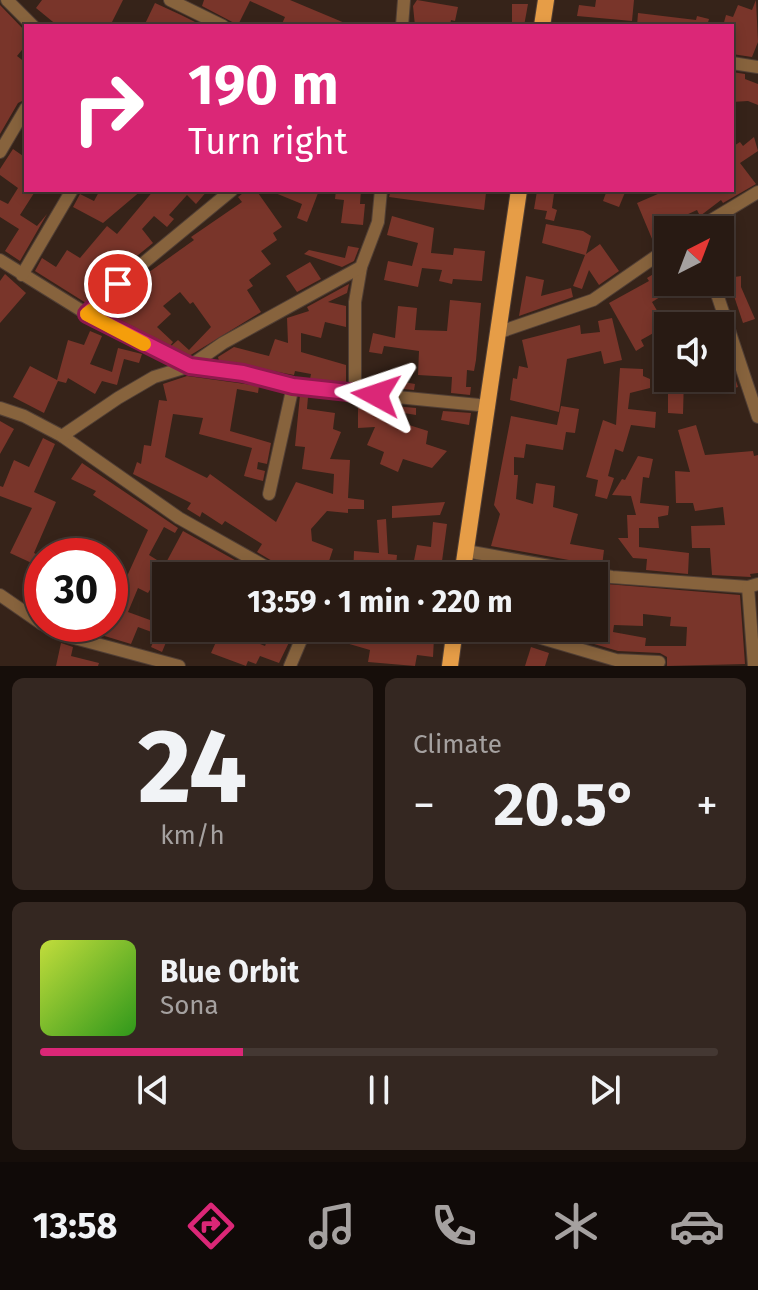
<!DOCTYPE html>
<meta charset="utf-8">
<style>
body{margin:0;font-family:"Fira Sans",sans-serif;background:#342721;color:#f1f3f6;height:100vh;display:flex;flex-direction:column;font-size:30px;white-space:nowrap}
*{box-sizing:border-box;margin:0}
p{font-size:26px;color:#a5a1a0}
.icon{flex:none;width:44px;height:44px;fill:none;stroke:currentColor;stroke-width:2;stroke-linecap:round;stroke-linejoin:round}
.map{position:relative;height:666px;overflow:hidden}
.drawer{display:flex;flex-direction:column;gap:12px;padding:12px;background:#160e0a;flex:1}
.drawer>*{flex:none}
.banner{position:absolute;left:24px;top:24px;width:710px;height:168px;border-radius:0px;box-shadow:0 4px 12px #0003,0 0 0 2px #443833;background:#db2777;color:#fff;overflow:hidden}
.needle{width:52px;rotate:42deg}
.fabs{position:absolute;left:654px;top:216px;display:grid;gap:16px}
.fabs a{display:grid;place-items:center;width:80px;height:80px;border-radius:0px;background:#281a13;box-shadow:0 4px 12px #0003,0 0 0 2px #443833;font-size:40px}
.speed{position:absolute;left:24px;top:538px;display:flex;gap:16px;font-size:40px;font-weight:700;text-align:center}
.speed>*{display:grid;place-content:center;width:104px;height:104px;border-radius:50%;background:#281a13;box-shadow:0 4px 12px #0003,0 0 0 2px #443833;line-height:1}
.speed .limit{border:12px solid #d22;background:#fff;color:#111}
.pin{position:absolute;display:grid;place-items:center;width:68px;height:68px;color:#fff;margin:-34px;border:4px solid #fff;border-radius:50%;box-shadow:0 2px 8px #0007}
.me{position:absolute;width:88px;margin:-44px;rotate:275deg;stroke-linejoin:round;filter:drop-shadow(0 0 6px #0008)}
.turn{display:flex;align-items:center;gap:28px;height:168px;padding:0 32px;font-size:36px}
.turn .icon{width:104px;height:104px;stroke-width:2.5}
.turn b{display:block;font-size:56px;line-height:68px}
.big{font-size:60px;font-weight:700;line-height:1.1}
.drawer .tile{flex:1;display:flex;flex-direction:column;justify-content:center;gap:12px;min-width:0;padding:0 28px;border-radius:12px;background:#342721}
.drawer .dial{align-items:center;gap:0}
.dial b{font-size:104px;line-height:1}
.song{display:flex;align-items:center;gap:24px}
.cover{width:96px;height:96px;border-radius:12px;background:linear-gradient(135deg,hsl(70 70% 55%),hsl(110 70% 35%))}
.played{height:8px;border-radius:4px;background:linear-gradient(90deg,#db2777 30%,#443833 30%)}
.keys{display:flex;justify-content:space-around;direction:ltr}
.heat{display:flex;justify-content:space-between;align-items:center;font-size:44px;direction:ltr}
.drawer .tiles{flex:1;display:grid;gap:12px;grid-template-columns:1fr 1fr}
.tile:last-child{grid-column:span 2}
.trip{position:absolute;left:152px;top:562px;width:456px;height:80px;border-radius:0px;background:#281a13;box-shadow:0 4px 12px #0003,0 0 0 2px #443833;font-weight:700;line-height:80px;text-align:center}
.tabs{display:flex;height:128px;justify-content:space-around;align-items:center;background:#100a08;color:#a5a1a0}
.tabs .icon{width:56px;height:56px}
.tabs .active{color:#db2777}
.tabs b{font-size:36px;color:#f1f3f6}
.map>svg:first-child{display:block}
.building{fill:#79352a;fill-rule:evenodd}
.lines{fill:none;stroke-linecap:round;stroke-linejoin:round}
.minor-casing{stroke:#513f35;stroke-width:14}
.major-casing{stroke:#513f35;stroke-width:18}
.minor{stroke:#87633d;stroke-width:12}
.major{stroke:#e69d47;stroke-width:16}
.route-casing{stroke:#8e194d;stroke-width:20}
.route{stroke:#db2777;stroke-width:14}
.slow{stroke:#f59e0b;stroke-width:14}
</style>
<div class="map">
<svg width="758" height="666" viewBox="0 0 758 666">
<rect width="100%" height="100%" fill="#362319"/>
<!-- building -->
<g class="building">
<path d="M42,0H123L110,26H58L36,8Z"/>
<path d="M204,0H290L352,26H281L285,17L250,1L238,25L202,6Z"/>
<path d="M417,0L458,7L455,21L451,20L450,26H415L413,6Z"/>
<path d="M596,0H634L632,21L577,16L579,5L595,7Z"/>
<path d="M756,0L758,42L752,57L732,54V26H723L726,15L733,17L738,5L752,10Z"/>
<path d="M155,3L181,15L203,26H144Z"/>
<path d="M512,4H528L524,26H512Z"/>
<path d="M0,5L26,32V45L17,56L26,63V99L18,103L0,134Z"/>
<path d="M638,13L696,20L697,16L709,19L707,26H637Z"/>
<path d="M732,72L745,74V79L758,84V105L748,101L732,102Z"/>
<path d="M754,137L758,151L740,163L756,184L723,203L721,200L700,216L697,210L673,221L676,230H668V239L655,246L637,203L667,190H732V147L740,142L743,146Z"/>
<path d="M13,149L26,158V190H36L20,215L37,226L47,214L20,261L5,251L19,229L0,217V200L8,204L18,188L0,175V169Z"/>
<path d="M100,190H142L103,223L73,207L80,194L94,201Z"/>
<path d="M154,190H208L196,204L187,195L169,215L174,219L167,227L154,216L142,229L153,243L106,281L86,303L35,271L42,258L56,267L67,250L80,258L107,226L117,234Z"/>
<path d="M247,190H256L282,227L273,233L277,240L261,251L271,264L249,280L253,286L247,290L261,312L189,356L171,346L178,340L189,350L211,327L193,302L190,304L180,292L163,306L171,314L157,327L173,342L170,346L104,311L138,280L194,240L191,237L242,202L238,197Z"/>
<path d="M268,190H311L318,193L307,222L297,218L302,204Z"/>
<path d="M336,190H361L360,204H365L363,225L341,223L344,200L335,199Z"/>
<path d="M391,190H464L486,193L484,210L389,197Z"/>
<path d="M607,190H626L619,207L603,201Z"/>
<path d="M537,191L554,194L552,208L557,210L554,221L545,219L547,211L534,209Z"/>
<path d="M392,216L434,228L431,253L453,255L454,248L485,251L482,281L453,279L452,284L439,281L442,270L422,268L418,287L384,280L388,261L412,266L418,243L387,235Z"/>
<path d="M546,224L583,231L591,236L586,254L600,244L619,271L599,285L589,270L582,289L573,286L585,255L542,243Z"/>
<path d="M348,246L359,248L354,261L342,267L304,254L309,250L345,258Z"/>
<path d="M310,262L321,279L297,292L286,276Z"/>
<path d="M668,265V282H684L652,302L666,326L641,340L644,346L636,351L609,303L649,281L647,278Z"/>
<path d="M5,274L26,293L0,323V281Z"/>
<path d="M526,276L544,280L541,296L571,288L573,297L519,316Z"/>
<path d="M741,276V287L755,319L743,323L728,278Z"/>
<path d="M349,284L347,293L328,302L346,306V327L325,322L321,338L301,333V352L346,365V383L310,379L311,374L295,371L294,375L219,361L218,357L234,347L269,356L275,339L288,343L287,318L309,311L307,307Z"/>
<path d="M450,300L481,303L476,360L474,371L467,370L466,387H471L470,395L451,393L452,377L418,375L419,351L384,346L382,354L369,352L373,333L395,338L398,306L417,308L415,330L447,331Z"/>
<path d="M612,318L622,360L604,364L601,351L567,359L559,412L510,400L513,378L517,379L519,366L528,368L522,340L580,325L581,334L600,332L598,321Z"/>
<path d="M90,331L102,336L90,364L112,372L118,348L142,354L139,363L124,359L117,385L102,381L95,394L68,378L66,383L58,381L44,413L13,397L30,366L57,380L68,340L84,345Z"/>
<path d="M727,353L738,387L722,392L718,378L720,356Z"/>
<path d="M620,368L643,369V376L650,379V388L630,393L628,409L656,412L655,428L631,425L623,452L615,449L608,476L614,478L607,499L595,496L598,480L586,477L603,420L616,425Z"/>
<path d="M187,376L259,386L258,393L237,389L230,431L271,443L267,464L258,462L257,469L265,471L263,481L244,476L252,448L199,434L203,418L173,414L165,457L207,478L210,474L276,522L296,482L333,494L334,474L302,469L305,447L295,446L300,395L308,397L307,409L335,413L333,429L341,432L330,459L350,460L348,498L364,500V509H348V513L327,511L311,529L312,541L333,549L324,576H305L289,571L257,552L262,544L225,521L222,525L202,512L200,517L187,509L191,503L133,474L137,462L141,464L144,445L151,446L159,400L167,401L163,384Z"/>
<path d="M375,377L415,384L414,390L373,386Z"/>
<path d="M668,378H684L683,414L668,413Z"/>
<path d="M362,403L416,408V415L392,411L390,419L428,431L426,444L447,451L432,468L403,459L398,472L380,464L384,452L367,445L375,427L358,428V408H362Z"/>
<path d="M561,406L579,409L575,433L566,432L563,450L526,444L524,458L514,457V475H518L516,499L533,504L536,483L555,486L553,507L578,514L570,544L604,550L602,566L491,546L500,514L494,505L511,416L557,425Z"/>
<path d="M443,411L471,413L469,425L441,420Z"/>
<path d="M0,421L14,429L0,454Z"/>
<path d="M696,425L705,455L753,451L754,456L758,455V573L750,574L751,577L712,575L710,548H692L691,526L725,525L723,507L695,511L693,503H676L675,471L690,472L678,430Z"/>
<path d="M43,438L55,444L34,492L56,502L34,553L40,556L36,565L10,553L32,508L0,496V486L3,487L14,460L29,467Z"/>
<path d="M638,456L653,459L649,478L643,477L640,503L669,506L668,515L658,517L659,528H639V547L689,553L688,574L646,570L647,559L633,558L618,538H628L627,515H636L631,496L612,495L622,479L625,480Z"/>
<path d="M82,463L178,528L175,533L164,527L149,555L165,565L148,593L138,588L128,612L172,628L162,652L151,647L157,634L138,627L131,644L65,624H110V605L113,607L148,530L93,495L96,491L71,479Z"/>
<path d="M445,502L440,515L392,518V506Z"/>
<path d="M386,519L388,554L397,555L395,576H353L354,551L379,553L377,520Z"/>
<path d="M433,522L447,524L440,576H411L417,545L431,547Z"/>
<path d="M183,531L249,568L245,576H169L161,572Z"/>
<path d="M490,564L555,576H487Z"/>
<path d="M594,583L740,595L745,664L667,666V657L660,653L618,651L567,636L569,628L594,630ZM643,614L671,617L670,626L687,627L686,646H645L646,638L613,632L614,625L643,626Z"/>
<path d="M206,628H226L239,633L241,628H253L248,639L265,646L272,628H296L279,663L260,656L256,664L248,661L246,666L211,653L216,642L203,636Z"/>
<path d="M339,628L405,629L440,628L438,639L434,638L433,657L417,655L415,666L368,662L370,650L339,641Z"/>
<path d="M61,643L73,647L71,656L99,663L98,666H56Z"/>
<path d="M531,647L549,653L545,666H525Z"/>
</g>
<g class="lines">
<defs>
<g id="minor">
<path d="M7,0L33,26"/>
<path d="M170,0L223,26"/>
<path d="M402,26L404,0"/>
<path d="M732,63L758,67"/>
<path d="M0,152L26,108"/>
<path d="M695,230L758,192"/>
<path d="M0,260L87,314L190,366L243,373L315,389L489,406"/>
<path d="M22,275L72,190"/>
<path d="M713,282L758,417"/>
<path d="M87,314L118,284L232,190"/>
<path d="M497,333L593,300L668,248"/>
<path d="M355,392V302L361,267"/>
<path d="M0,408L24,416L62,436L179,518L282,576"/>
<path d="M62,436L118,398L154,377L190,366L223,343L361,267L378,222L381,190"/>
<path d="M269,494L293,386"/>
<path d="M466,551L612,577L748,587L758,584"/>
<path d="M748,587L754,666"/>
<path d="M0,595L42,624L67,636L179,666"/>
<path d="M507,628L616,660L659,662"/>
<path d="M290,666L306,628"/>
</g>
<g id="major">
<path d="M542,26L546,0"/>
<path d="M462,576L519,190"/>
<path d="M450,666L455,628"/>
</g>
</defs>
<!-- minor casing -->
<use href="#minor" class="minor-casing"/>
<!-- major casing -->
<use href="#major" class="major-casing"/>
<!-- minor -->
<use href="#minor" class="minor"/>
<!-- major -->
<use href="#major" class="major"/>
</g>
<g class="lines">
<defs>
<path id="route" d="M118,284L87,314L190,366L243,373L293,386L376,395"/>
</defs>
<!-- route casing -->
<use href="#route" class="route-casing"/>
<!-- route -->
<use href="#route" class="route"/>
<!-- slow -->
<path class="slow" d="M91,311L87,314L144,344"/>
</g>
</svg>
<div class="fabs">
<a><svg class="needle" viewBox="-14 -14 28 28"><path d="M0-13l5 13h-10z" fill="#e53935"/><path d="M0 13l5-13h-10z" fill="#a5a1a0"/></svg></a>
<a><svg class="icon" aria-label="sound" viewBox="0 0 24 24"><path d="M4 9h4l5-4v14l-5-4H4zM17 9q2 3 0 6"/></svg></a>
</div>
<div class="speed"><div class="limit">30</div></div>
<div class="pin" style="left:118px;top:284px;background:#d93025"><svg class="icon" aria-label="arrive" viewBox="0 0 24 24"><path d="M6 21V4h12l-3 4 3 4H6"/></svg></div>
<svg class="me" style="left:376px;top:395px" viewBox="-20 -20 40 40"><path d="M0-17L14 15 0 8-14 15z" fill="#db2777" stroke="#fff" stroke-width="4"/></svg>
<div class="trip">13:59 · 1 min · 220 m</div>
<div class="banner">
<div class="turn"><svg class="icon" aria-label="right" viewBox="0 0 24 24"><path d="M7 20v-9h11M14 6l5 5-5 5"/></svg><div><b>190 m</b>Turn right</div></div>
</div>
</div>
<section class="drawer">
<div class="tiles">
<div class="tile dial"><b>24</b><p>km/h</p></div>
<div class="tile"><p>Climate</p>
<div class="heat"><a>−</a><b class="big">20.5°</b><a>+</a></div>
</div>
<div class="tile">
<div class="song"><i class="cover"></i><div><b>Blue Orbit</b><p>Sona</p></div></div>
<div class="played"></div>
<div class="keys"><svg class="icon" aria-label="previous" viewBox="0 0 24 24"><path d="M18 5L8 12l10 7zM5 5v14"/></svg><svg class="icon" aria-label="pause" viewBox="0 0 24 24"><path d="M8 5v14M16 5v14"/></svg><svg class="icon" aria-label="next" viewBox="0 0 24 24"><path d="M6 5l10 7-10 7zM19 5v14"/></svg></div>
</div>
</div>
</section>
<nav class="tabs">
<b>13:58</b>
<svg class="icon active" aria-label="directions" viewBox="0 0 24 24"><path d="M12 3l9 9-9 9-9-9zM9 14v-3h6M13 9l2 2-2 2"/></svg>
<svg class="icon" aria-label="music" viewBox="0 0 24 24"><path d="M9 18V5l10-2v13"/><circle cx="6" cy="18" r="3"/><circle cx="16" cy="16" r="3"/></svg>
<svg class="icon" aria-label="phone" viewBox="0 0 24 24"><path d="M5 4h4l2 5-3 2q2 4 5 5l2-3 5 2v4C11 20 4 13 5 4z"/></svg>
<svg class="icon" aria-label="climate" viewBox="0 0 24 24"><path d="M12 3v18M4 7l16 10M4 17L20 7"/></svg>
<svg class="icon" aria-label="car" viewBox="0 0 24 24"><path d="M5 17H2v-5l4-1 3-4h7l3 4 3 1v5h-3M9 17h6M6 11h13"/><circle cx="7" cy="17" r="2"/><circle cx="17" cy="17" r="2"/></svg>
</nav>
